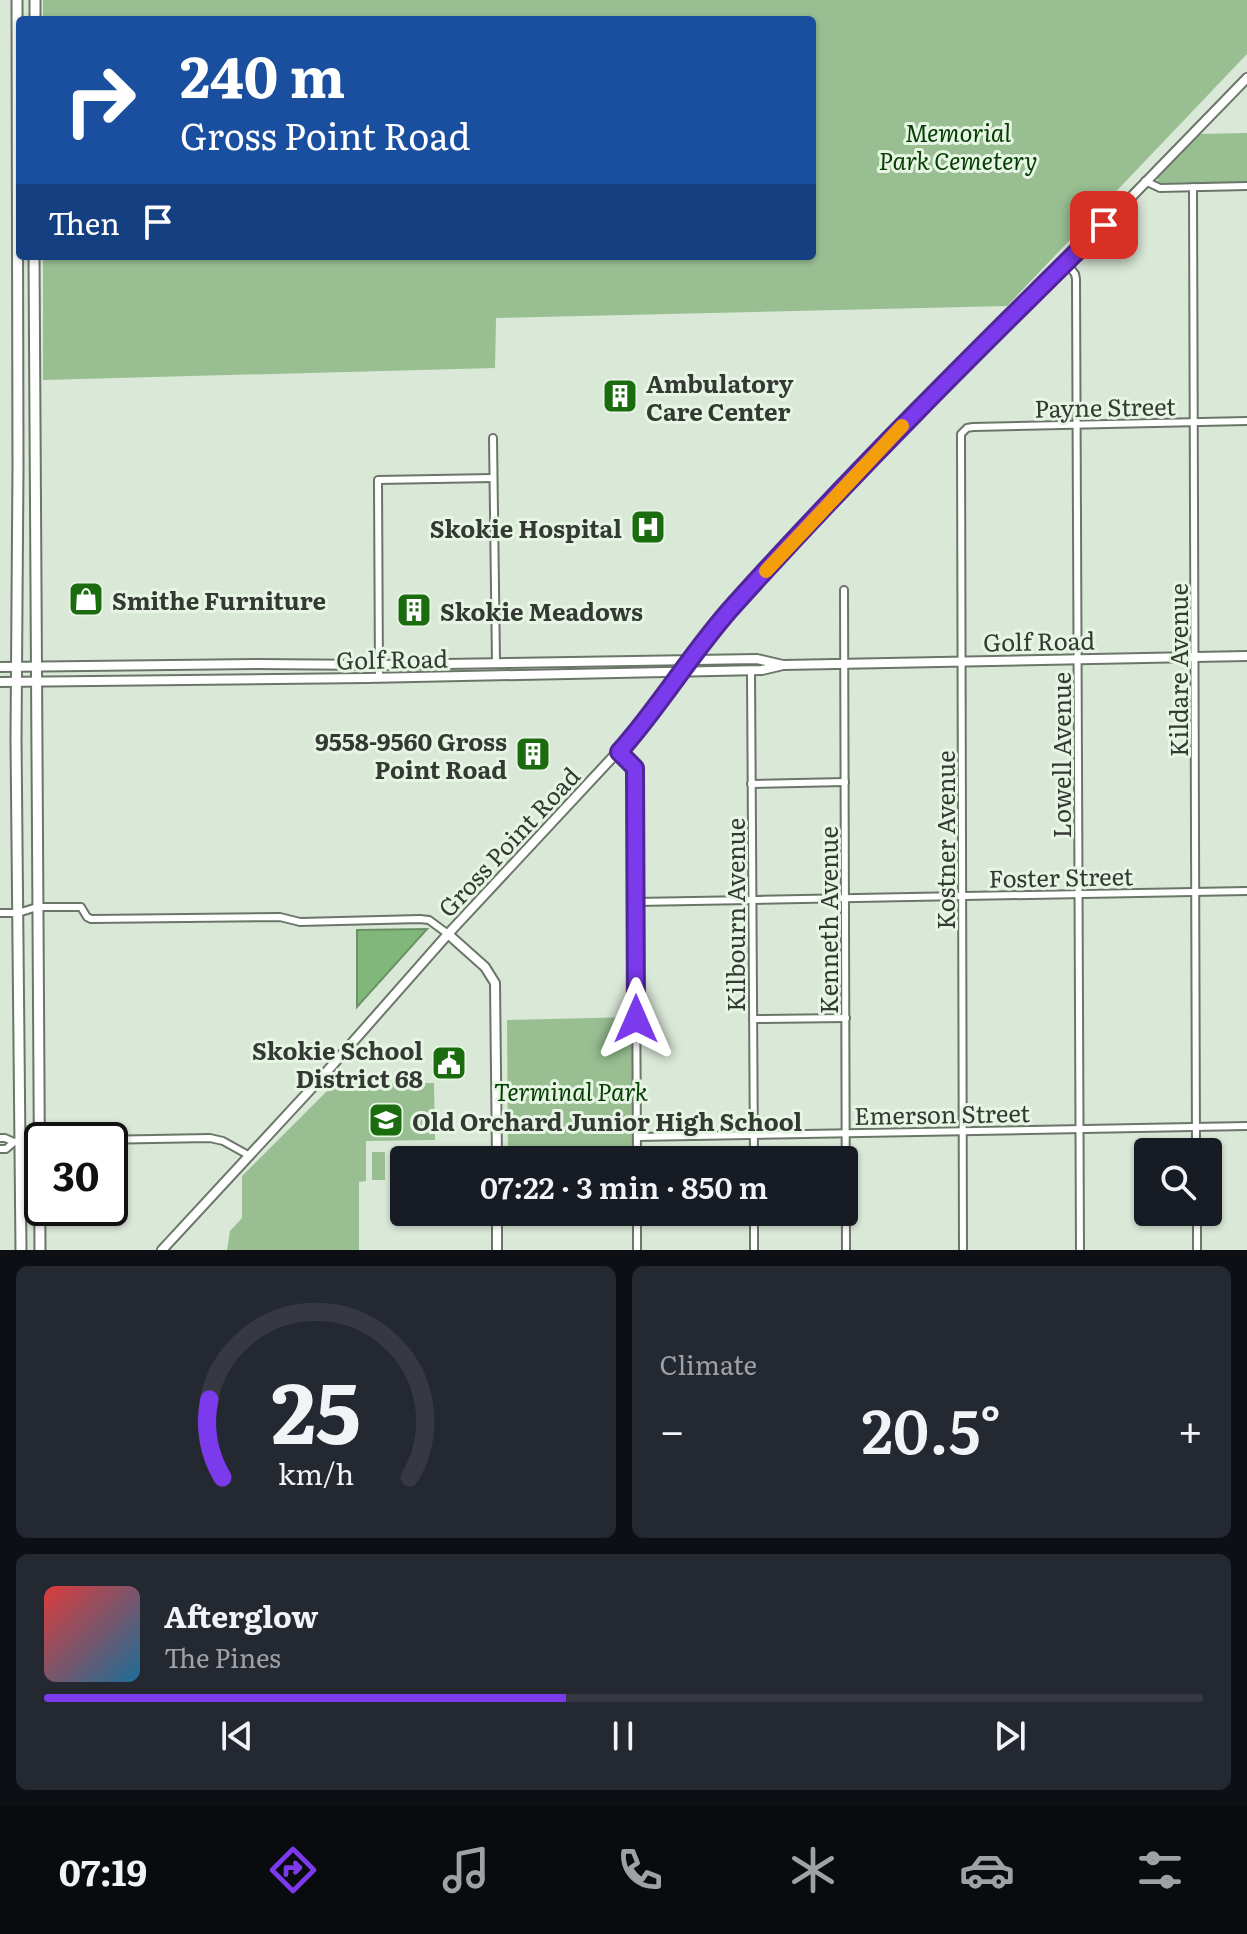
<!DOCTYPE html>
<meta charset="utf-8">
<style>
body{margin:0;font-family:Literata,serif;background:#242831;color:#f1f3f6;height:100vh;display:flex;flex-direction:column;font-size:30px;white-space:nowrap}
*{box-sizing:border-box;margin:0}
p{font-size:26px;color:#9ea1a6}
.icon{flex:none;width:44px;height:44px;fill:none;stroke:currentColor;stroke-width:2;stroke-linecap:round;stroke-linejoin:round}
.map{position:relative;height:1250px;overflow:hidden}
.sheet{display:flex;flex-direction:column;gap:16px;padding:16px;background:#0d0f14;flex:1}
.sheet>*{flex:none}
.banner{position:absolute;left:16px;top:16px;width:800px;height:244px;border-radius:8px;box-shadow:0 2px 6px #0004;background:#1a4fa0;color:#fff;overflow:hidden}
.controls{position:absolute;left:1134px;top:1138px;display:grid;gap:16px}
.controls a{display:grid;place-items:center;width:88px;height:88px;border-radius:8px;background:#171b24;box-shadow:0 2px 6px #0004;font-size:40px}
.speed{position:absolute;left:24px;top:1122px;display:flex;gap:16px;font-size:40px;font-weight:700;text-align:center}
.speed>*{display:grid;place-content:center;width:104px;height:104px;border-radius:50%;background:#171b24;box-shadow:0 2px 6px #0004;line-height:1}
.speed .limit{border:4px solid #111;border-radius:12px;background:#fff;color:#111}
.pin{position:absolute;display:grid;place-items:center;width:68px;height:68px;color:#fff;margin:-34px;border-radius:16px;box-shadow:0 4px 12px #0006}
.me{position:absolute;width:88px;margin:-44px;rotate:0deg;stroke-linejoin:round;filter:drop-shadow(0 0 6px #0008)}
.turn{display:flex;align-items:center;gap:28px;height:168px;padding:0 32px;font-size:36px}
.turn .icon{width:104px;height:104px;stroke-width:2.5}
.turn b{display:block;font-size:56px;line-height:68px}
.then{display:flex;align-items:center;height:76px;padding:0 32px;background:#0003;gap:16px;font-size:30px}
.big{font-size:60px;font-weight:600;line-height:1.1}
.sheet .widget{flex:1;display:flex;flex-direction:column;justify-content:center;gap:12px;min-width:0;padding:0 28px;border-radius:12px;background:#242831}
.sheet .dial{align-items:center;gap:0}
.dial svg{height:208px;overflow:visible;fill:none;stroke:#363941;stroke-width:7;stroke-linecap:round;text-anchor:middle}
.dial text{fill:#f1f3f6;stroke:none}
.song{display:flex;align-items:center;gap:24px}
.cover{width:96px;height:96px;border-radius:12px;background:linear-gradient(135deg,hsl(0 70% 55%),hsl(200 70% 35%))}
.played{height:8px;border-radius:4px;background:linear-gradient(90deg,#7c3aed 45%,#363941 45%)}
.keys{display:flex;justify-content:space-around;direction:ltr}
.heat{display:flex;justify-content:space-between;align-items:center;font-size:44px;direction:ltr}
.sheet .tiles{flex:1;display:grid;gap:16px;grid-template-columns:1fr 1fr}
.widget:last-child{grid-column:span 2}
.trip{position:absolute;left:390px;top:1146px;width:468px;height:80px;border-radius:8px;background:#171b24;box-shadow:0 2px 6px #0004;font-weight:600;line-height:80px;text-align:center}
.menu{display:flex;height:128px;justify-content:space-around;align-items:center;background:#090b0e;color:#9ea1a6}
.menu .icon{width:56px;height:56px}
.menu .current{color:#7c3aed}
.menu b{font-size:36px;color:#f1f3f6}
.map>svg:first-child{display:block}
.green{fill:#98be92}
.water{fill:#82b77b;stroke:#6b9265;stroke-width:2}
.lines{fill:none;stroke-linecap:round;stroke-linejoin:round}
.street-casing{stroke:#6a7668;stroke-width:10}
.secondary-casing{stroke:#6a7668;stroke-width:12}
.primary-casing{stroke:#6a7668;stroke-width:13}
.street{stroke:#fff;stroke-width:6}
.secondary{stroke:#fff;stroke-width:8}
.primary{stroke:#fff;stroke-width:9}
.route-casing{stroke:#51269a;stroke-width:20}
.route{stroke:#7c3aed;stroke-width:14}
.slow{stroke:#f59e0b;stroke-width:14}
.labels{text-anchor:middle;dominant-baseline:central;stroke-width:6;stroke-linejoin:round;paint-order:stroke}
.park-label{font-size:24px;font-style:italic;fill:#043d00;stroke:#e7f5e5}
.poi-label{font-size:24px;font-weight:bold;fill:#343a33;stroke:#e7f5e5;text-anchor:start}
.street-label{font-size:24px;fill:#343a33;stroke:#e7f5e5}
</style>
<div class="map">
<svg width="1247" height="1250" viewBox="0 0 1247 1250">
<rect width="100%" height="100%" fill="#dae8d8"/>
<!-- green -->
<g class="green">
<path d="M43,0H1247V54L1007,306L496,318L495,368L43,380V256H812V20H43Z"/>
<path d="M1247,133V182L1157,183L1159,175L1199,134Z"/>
<path d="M634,1017V1160H508L507,1020Z"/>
<path d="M434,1083L435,1140L366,1141V1181L359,1182V1250H227L230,1231L242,1218V1176L334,1084Z"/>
<path d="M433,1151V1160H404V1180H393V1152Z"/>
<rect x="372" y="1152" width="13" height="28"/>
</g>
<!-- water -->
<path class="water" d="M427,929L357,1007V930Z"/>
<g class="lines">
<defs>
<g id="street">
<path d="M1145,181L1160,188L1247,186"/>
<path d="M1193,187L1196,1152"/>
<path d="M1066,262L1075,274L1076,279L1080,1250"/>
<path d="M493,438L496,663"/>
<path d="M844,590L846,1250"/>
<path d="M751,671L754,1160"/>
<path d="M379,678L378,480L493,478"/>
<path d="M619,752L635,768L637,1160"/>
<path d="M751,784L845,782"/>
<path d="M636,902L1247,891"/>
<path d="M0,913H18L37,907H81L87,917L91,919L280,917L300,922L420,919L429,920L448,934"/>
<path d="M753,1019L846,1018"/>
<path d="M637,1137L1247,1126"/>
<path d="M0,1138H5L14,1142L42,1141"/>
<path d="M96,1140L210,1138L223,1141L250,1156"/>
<path d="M0,1149H6L14,1142"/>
<path d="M637,1212V1250"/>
<path d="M754,1212V1250"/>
<path d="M1197,1212V1250"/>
<path d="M963,1250L961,434L967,428L973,427L1247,421"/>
</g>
<g id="secondary">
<path d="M0,667L256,664L379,665L757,659L783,665"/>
<path d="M0,682L367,678L762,670L783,665L1247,656"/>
<path d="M448,934L485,967L495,983L497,1160"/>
<path d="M497,1212V1250"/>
<path d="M162,1250L322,1077L448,934L637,731L689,660L732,607L809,524L871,457L1104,225L1247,78"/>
</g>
<g id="primary">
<path d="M17,0L18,467L16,739L21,1250"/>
<path d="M35,0V20"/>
<path d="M34,256L40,1250"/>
</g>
</defs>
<!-- street casing -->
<use href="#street" class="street-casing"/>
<!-- secondary casing -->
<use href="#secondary" class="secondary-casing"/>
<!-- primary casing -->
<use href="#primary" class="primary-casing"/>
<!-- street -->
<use href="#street" class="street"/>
<!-- secondary -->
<use href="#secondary" class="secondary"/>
<!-- primary -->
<use href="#primary" class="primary"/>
</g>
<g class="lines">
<defs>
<path id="route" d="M636,1019L635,768L619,752C661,705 693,650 735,604C853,473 978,349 1104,225"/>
</defs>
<!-- route casing -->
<use href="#route" class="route-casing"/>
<!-- route -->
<use href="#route" class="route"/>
<!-- slow -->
<path class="slow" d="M766,571L902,426"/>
</g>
<!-- icons -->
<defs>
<symbol id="building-square" viewBox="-11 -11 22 22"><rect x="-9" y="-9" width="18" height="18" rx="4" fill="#1b6b0f" stroke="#e7f5e5"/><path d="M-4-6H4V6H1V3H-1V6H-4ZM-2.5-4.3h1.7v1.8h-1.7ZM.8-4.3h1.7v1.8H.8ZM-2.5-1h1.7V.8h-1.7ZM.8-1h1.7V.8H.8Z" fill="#fff"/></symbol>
<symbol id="hospital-square" viewBox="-11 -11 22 22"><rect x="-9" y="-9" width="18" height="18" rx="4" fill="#1b6b0f" stroke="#e7f5e5"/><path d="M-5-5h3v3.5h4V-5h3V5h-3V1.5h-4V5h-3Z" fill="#fff"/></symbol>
<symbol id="shop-square" viewBox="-11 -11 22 22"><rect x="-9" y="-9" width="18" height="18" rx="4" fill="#1b6b0f" stroke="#e7f5e5"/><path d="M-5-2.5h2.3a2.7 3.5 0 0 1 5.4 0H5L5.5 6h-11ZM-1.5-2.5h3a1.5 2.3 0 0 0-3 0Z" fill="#fff"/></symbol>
<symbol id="civic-square" viewBox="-11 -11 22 22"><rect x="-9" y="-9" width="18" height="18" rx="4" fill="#1b6b0f" stroke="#e7f5e5"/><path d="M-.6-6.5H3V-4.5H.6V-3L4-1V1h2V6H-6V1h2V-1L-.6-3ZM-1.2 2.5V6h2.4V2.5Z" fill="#fff"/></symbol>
<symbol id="school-square" viewBox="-11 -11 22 22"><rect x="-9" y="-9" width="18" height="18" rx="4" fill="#1b6b0f" stroke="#e7f5e5"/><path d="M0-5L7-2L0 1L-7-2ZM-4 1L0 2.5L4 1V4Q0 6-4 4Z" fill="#fff"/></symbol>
</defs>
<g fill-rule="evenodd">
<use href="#building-square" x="600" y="376" width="40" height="40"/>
<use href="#hospital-square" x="628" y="507" width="40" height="40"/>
<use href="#shop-square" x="66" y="579" width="40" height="40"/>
<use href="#building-square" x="394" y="590" width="40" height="40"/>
<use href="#building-square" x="513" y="734" width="40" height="40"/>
<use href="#civic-square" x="429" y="1043" width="40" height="40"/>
<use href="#school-square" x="366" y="1100" width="40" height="40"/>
</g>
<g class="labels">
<!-- park labels -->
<g class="park-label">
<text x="958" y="131">Memorial<tspan x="958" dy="28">Park Cemetery</tspan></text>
<text x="571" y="1090">Terminal Park</text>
</g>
<!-- poi labels -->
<g class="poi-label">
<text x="646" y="382">Ambulatory<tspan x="646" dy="28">Care Center</tspan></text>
<text x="622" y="527" text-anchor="end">Skokie Hospital</text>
<text x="112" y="599">Smithe Furniture</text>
<text x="440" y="610">Skokie Meadows</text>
<text x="507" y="740" text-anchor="end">9558-9560 Gross<tspan x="507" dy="28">Point Road</tspan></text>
<text x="423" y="1049" text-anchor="end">Skokie School<tspan x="423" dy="28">District 68</tspan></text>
<text x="412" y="1120">Old Orchard Junior High School</text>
</g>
<!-- street labels -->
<g class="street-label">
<text transform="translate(1105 406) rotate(-1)">Payne Street</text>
<text transform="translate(1039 640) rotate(-1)">Golf Road</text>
<text transform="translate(392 658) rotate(-1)">Golf Road</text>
<text transform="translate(1177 670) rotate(-90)">Kildare Avenue</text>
<text transform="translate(1060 755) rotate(-90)">Lowell Avenue</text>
<text transform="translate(944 840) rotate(-90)">Kostner Avenue</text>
<text transform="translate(508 841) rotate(-47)">Gross Point Road</text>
<text transform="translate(1061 876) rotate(-1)">Foster Street</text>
<text transform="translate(734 915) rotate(-90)">Kilbourn Avenue</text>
<text transform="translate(827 920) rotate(-90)">Kenneth Avenue</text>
<text transform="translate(942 1113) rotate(-1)">Emerson Street</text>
</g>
</g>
</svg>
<div class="controls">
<a><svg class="icon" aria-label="search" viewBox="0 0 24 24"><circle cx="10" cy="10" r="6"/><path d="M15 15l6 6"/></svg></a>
</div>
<div class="speed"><div class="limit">30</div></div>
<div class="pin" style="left:1104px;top:225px;background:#d93025"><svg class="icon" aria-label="arrive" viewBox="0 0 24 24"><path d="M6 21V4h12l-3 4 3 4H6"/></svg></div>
<svg class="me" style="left:636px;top:1019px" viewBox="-20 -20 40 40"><path d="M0-17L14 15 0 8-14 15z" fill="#7c3aed" stroke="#fff" stroke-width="4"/></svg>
<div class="trip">07:22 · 3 min · 850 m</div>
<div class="banner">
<div class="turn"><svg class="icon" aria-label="right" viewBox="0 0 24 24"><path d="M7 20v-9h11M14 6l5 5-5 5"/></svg><div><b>240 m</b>Gross Point Road</div></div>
<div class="then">Then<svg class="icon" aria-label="arrive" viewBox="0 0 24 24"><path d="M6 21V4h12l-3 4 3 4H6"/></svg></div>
</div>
</div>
<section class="sheet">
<div class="tiles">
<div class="widget dial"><svg viewBox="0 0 100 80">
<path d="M14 69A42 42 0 1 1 86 69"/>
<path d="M14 69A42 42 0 0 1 9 39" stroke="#7c3aed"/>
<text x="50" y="56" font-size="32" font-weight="700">25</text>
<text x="50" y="72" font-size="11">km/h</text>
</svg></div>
<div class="widget"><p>Climate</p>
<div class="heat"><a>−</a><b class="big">20.5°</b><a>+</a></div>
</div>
<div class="widget">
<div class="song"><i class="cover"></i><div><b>Afterglow</b><p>The Pines</p></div></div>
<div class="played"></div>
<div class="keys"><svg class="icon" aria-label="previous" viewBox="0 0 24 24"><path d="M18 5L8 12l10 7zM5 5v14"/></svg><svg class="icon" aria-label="pause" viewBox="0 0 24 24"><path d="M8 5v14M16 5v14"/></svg><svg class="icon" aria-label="next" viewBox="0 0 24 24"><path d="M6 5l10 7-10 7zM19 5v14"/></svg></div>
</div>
</div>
</section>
<nav class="menu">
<b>07:19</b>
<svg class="icon current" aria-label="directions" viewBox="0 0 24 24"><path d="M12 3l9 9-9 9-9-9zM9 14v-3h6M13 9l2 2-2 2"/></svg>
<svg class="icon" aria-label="music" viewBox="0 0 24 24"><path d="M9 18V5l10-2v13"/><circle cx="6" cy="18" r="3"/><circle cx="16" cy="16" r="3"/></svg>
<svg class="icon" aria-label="phone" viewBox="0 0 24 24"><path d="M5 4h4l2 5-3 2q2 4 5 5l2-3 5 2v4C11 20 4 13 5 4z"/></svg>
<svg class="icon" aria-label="climate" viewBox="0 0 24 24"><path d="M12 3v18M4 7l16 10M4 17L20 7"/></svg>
<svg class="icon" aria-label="car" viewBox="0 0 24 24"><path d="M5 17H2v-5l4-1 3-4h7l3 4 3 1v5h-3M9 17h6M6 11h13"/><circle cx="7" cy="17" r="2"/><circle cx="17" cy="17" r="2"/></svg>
<svg class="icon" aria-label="filters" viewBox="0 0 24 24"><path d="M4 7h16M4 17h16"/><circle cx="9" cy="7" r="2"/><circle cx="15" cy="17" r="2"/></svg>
</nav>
